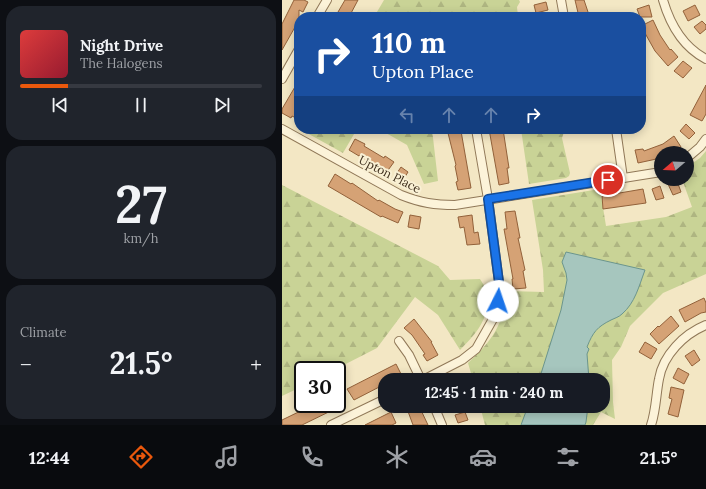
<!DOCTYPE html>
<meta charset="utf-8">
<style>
body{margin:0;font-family:Lora,serif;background:#20242c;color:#f1f3f6;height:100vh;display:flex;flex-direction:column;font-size:15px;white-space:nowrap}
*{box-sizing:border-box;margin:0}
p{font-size:13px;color:#9ea1a6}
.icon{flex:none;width:22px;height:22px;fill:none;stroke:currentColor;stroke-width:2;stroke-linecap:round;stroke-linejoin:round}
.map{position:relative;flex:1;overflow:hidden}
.drawer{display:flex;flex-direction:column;gap:6px;padding:6px;background:#0d0f14;width:282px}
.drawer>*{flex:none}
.banner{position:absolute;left:12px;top:12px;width:352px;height:122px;border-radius:16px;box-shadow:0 2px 10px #0003;background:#1a4fa0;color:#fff;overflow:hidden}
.needle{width:26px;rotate:251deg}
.tools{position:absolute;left:372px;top:146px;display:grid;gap:8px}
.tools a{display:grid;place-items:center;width:40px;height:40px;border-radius:50%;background:#171b24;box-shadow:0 2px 10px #0003;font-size:20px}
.speed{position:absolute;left:12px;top:361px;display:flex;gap:8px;font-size:20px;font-weight:700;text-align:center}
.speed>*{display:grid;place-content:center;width:52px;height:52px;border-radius:50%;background:#171b24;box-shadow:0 2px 10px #0003;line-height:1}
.speed .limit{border:2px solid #111;border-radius:6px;background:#fff;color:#111}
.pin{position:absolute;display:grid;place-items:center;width:34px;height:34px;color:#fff;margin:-17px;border:2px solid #fff;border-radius:50%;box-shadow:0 1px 4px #0007}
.me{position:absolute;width:44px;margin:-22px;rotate:4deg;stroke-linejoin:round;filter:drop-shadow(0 0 3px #0008)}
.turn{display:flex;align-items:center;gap:14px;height:84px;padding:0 12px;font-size:18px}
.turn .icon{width:52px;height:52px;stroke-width:2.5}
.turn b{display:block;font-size:28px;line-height:34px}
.lanes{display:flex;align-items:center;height:38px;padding:0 12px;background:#0003;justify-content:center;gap:20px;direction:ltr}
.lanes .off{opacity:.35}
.big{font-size:30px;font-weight:700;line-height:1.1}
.drawer .widget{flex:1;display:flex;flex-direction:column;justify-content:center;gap:6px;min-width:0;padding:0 14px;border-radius:16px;background:#20242c}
.drawer .dial{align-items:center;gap:0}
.dial b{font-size:52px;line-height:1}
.song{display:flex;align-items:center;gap:12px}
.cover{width:48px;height:48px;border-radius:6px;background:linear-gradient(135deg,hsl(0 70% 55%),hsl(350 70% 35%))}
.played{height:4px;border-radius:2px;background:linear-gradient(90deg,#ea580c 20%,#363941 20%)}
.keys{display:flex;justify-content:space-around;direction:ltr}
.heat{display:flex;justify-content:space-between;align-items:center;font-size:22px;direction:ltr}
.trip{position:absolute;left:96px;top:373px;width:232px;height:40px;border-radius:16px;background:#171b24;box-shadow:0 2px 10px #0003;font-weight:700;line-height:40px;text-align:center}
.menu{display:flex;height:64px;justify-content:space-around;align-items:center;background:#090b0e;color:#9ea1a6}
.menu .icon{width:28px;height:28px}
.menu .selected{color:#ea580c}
.menu b{font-size:18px;color:#f1f3f6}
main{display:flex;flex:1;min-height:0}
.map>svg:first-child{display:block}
.forest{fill:url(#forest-firs)}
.water{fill:#a6c6be;stroke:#6b958d}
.building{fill:#d5a275;stroke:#92613a}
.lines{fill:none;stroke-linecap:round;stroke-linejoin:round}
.minor-casing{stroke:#907858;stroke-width:10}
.minor{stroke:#fcf3d9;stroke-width:8}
.route-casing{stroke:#114b97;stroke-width:10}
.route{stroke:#1a73e8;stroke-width:7}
.labels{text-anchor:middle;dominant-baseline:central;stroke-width:4;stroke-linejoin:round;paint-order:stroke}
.street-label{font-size:12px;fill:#3f2f1d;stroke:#f9f0d4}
</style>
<main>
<section class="drawer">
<div class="widget">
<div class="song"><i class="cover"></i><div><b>Night Drive</b><p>The Halogens</p></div></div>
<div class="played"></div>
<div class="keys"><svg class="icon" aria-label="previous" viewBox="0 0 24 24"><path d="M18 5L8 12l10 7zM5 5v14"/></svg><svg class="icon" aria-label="pause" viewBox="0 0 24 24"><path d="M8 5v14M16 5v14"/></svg><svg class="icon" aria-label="next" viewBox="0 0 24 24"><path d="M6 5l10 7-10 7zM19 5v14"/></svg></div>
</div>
<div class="widget dial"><b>27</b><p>km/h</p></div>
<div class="widget"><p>Climate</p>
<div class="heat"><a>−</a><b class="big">21.5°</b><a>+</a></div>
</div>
</section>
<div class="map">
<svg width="424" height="425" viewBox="0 0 424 425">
<defs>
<pattern id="forest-firs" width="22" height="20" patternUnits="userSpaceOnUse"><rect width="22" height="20" fill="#c9d396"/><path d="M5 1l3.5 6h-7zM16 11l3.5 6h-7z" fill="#aeb581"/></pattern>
</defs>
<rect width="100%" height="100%" fill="#f3e7c4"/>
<!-- forest -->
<g class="forest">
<path d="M102,0H237L238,2L235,7L236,17H92Z"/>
<path d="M28,129H75L61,153L25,133Z"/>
<path d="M97,129H150L156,181L142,184L125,145Z"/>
<path d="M239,129H283L280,138L288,173L287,176L284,178L247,184Z"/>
<path d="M424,151V274L381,293L348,326L339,347L330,360L331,402L333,419L319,412L311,425H203L198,406H321V380H191L186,363C211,340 221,325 225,291L262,292L261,270L250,200L318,189L324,226L384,217L410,207L400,179H405V167L418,158Z"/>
<path d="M0,185L156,266L168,280L198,279L209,297C202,323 197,331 178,350L156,315L133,297L95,348L52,370H21V386L0,396Z"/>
</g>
<!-- water -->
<g class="water">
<path d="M284,252L363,270C357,286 353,303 340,314C337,317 333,318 329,320C315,327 311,332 305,347L307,349L305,354L307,380H257L279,310L285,280L284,273L280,262Z"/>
<path d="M246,406H306L304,422L303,425H239Z"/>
</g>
<!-- building -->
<g class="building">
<path d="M12,0H22L26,2L21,12L17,10V20L0,50V24Z"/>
<path d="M63,0H76L67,17L56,12Z"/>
<path d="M293,0H302L307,15L297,17Z"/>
<path d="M264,2L266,10L254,13L252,5Z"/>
<path d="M367,5L370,17H358L355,9Z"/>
<path d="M413,5L418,15L406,21L401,11Z"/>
<path d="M371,20L378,35L388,50L389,49L396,57L386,66L373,51L359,26Z"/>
<path d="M420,21L424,25V29L418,34L412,27Z"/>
<path d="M401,61L410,68L401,78L392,71Z"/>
<path d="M17,80V113L14,118L10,116L9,118L0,113V109Z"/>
<path d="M424,85V114L420,121L408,115Z"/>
<path d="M404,124L413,133L407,139L398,131Z"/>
<path d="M207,129H221L227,168H225L227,183L217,185Z"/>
<path d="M179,131L189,188L176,190L174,182L176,181L173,166L174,165L166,133Z"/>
<path d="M392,136L399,147L390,153H379V158L356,163L353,150L361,149L362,151L381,144Z"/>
<path d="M73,139L83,144L82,146L102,158L103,156L112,162L104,173L77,155V156L67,150Z"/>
<path d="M119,167L126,172L121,180L113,176Z"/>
<path d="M53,174L69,184L70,183L96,201L97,200L113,209L121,212L116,223L100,216L99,217L46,186Z"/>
<path d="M395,181L399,192L391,195L386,184Z"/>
<path d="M378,186L382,198L374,200L370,189Z"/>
<path d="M361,189L364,203L321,209L320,196Z"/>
<path d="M233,211L238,238H236L243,270L241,271L244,288L231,289L230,279H231L222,229H225L223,212Z"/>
<path d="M128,215L139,217L137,229L126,227Z"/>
<path d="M190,215L192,233L196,232L198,244L185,245L182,227L178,228L176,217Z"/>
<path d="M422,298L424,303V312L419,313L403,322L397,310Z"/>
<path d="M389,316L397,326L377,344L368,334L376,326L377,327Z"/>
<path d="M132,319L150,342H149L156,355L145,361L141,355L143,354L130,335L122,328Z"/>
<path d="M363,342L375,349L369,359L357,352Z"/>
<path d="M412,350L418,360L410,366L403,356Z"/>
<path d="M114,364L120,376L111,380H103V384L72,400L65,389Z"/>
<path d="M396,368L407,374L402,384L391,378Z"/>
<path d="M55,386L63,404L20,425H0V420L33,404H55Z"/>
<path d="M389,387L402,390L396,417L386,414L390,399L387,398Z"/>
<path d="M124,406H137L146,425H131Z"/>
<path d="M109,412L114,423L110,425H83Z"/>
<path d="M183,412L186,420L176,423L173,415Z"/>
</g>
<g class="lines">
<defs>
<g id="minor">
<path d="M279,0L282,17"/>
<path d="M381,0C388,24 401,47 424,59"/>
<path d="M35,17L45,0"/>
<path d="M0,79L17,49"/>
<path d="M0,129L119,195C139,203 153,205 173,205L379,172"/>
<path d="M334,129L341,178"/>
<path d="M405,158L418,147L424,139"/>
<path d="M117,341L127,355L139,380"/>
<path d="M141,380L180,360L194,349L211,319L215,301L217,282L206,199L194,129"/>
<path d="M152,406L160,425"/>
<path d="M49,425L103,399"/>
<path d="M369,425C374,411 374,394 377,379C381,355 402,334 424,325"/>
</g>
</defs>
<!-- minor casing -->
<use href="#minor" class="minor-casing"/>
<!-- minor -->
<use href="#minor" class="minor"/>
</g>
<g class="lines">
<defs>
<path id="route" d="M216,301L217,282L206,199L326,180"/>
</defs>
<!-- route casing -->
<use href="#route" class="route-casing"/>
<!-- route -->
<use href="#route" class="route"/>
</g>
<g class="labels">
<!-- street labels -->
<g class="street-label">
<text transform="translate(108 174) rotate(27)">Upton Place</text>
</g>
</g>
</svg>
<div class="tools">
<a><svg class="needle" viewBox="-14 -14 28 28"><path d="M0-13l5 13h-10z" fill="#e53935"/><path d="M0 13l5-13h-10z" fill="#9ea1a6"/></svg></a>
</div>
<div class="speed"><div class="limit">30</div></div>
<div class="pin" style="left:326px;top:180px;background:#d93025"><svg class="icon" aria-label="arrive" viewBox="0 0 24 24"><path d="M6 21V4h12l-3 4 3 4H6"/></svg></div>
<svg class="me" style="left:216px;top:301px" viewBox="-20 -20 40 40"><circle r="19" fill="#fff"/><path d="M0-13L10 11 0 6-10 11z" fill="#1a73e8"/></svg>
<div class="trip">12:45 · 1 min · 240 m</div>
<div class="banner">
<div class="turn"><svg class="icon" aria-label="right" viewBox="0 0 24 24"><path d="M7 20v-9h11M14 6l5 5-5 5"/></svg><div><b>110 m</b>Upton Place</div></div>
<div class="lanes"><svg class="icon off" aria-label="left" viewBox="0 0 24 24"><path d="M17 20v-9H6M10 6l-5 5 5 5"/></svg><svg class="icon off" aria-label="ahead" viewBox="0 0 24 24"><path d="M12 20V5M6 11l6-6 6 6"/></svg><svg class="icon off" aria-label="ahead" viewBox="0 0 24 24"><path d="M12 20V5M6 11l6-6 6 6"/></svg><svg class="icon" aria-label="right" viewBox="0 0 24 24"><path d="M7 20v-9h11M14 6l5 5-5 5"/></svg></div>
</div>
</div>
</main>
<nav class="menu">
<b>12:44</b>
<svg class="icon selected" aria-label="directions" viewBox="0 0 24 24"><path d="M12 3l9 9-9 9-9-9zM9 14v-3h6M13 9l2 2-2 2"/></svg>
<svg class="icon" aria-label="music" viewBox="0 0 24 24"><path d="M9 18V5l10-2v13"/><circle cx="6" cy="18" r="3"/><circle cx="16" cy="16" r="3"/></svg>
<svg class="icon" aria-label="phone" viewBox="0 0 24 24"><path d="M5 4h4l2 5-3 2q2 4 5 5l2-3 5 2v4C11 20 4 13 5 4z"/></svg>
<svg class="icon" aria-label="climate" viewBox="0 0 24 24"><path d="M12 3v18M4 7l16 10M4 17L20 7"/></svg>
<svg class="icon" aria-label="car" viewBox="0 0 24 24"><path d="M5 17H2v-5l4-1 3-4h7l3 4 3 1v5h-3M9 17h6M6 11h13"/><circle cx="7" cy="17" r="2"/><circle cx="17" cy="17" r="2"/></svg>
<svg class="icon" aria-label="filters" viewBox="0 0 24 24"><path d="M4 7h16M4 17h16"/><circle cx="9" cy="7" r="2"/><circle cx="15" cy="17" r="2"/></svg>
<b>21.5°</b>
</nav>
